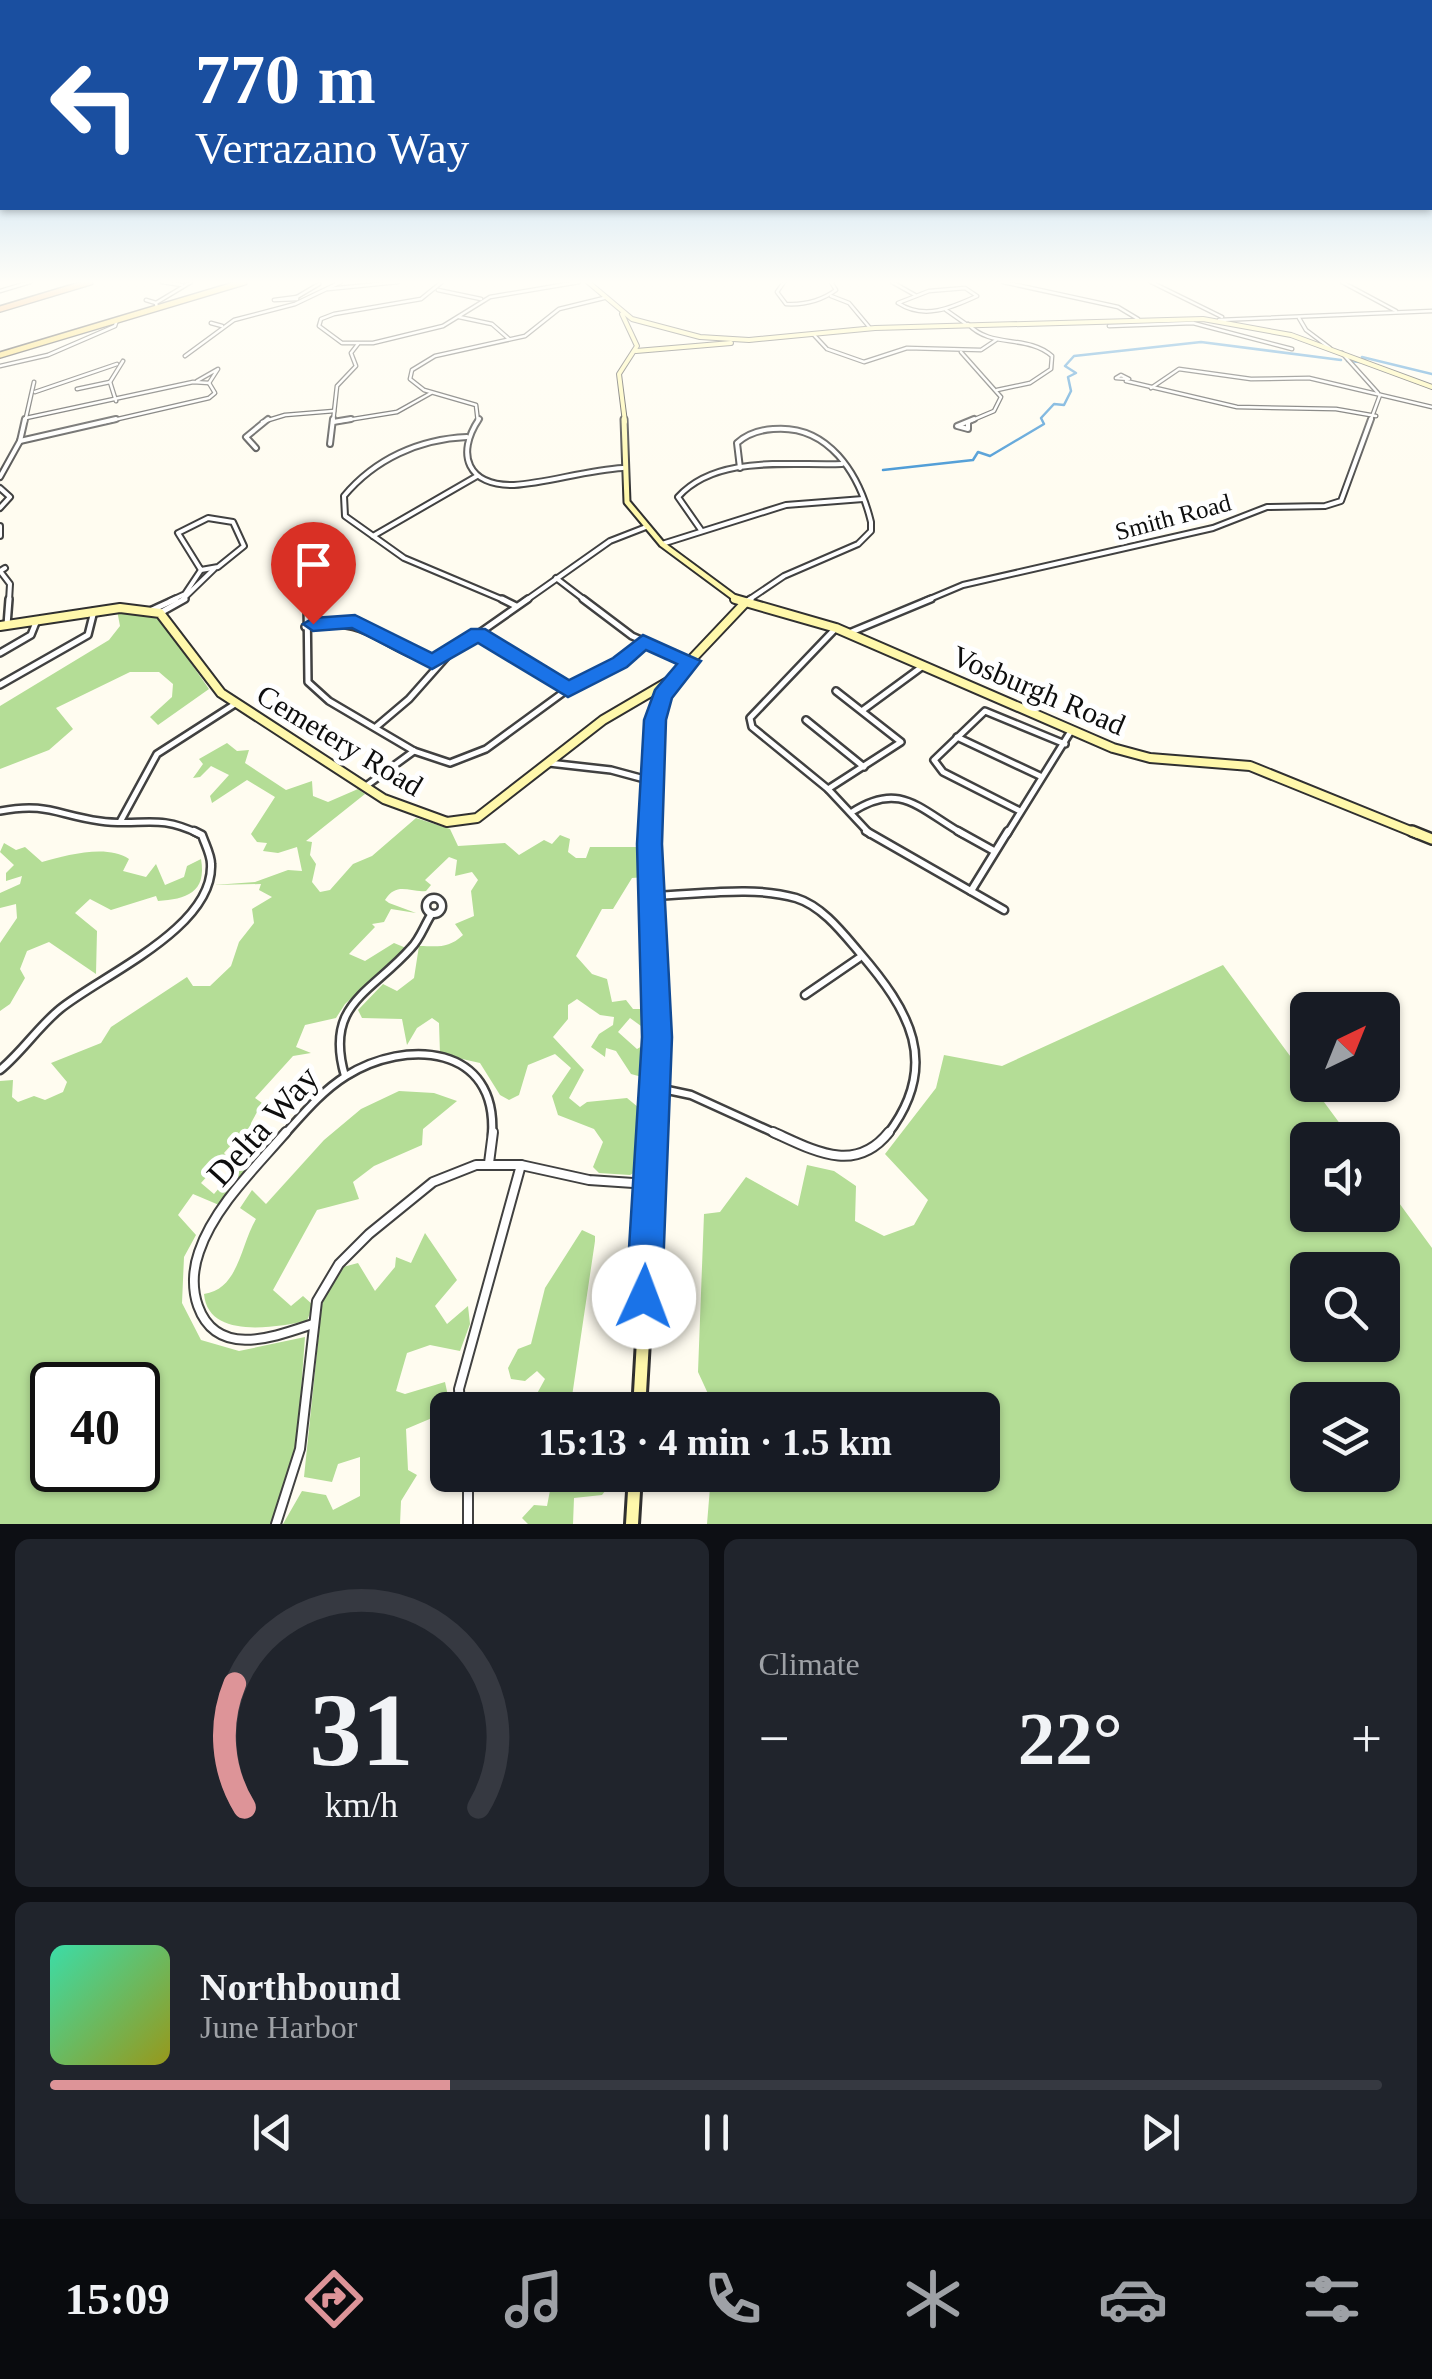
<!DOCTYPE html>
<meta charset="utf-8">
<style>
body{margin:0;font-family:Georgia,serif;background:#20242c;color:#f1f3f6;height:100vh;display:flex;flex-direction:column;font-size:38px;white-space:nowrap}
*{box-sizing:border-box;margin:0}
p{font-size:32px;color:#9ea1a6}
.icon{flex:none;width:55px;height:55px;fill:none;stroke:currentColor;stroke-width:2;stroke-linecap:round;stroke-linejoin:round}
.map{position:relative;height:1524px;overflow:hidden}
.drawer{display:flex;flex-direction:column;gap:15px;padding:15px;background:#0d0f14;flex:1}
.drawer>*{flex:none}
.guide{position:absolute;left:0px;top:0px;width:1432px;height:210px;box-shadow:0 2px 8px #0004;background:#1a4fa0;color:#fff;overflow:hidden}
.needle{width:65px;rotate:43deg}
.controls{position:absolute;left:1290px;top:992px;display:grid;gap:20px}
.controls a{display:grid;place-items:center;width:110px;height:110px;border-radius:15px;background:#171b24;box-shadow:0 2px 8px #0004;font-size:50px}
.speed{position:absolute;left:30px;top:1362px;display:flex;gap:20px;font-size:50px;font-weight:700;text-align:center}
.speed>*{display:grid;place-content:center;width:130px;height:130px;border-radius:50%;background:#171b24;box-shadow:0 2px 8px #0004;line-height:1}
.speed .limit{border:5px solid #111;border-radius:15px;background:#fff;color:#111}
.pin{position:absolute;display:grid;place-items:center;width:85px;height:85px;color:#fff;margin:-102px -42px;border-radius:50% 50% 50% 0;rotate:-45deg;box-shadow:0 0 10px #0007}
.pin .icon{rotate:45deg}
.me{position:absolute;width:110px;margin:-55px;rotate:2deg;stroke-linejoin:round;filter:drop-shadow(0 0 8px #0008)}
.turn{display:flex;align-items:center;gap:35px;height:210px;padding:0 30px;font-size:45px}
.turn .icon{width:130px;height:130px;stroke-width:2.5}
.turn b{display:block;font-size:70px;line-height:85px}
.big{font-size:75px;font-weight:700;line-height:1.1}
.drawer .widget{flex:1;display:flex;flex-direction:column;justify-content:center;gap:15px;min-width:0;padding:0 35px;border-radius:15px;background:#20242c}
.drawer .dial{align-items:center;gap:0}
.dial svg{height:260px;overflow:visible;fill:none;stroke:#363941;stroke-width:7;stroke-linecap:round;text-anchor:middle}
.dial text{fill:#f1f3f6;stroke:none}
.song{display:flex;align-items:center;gap:30px}
.cover{width:120px;height:120px;border-radius:15px;background:linear-gradient(135deg,hsl(160 70% 55%),hsl(60 70% 35%))}
.played{height:10px;border-radius:5px;background:linear-gradient(90deg,#dd9498 30%,#363941 30%)}
.keys{display:flex;justify-content:space-around;direction:ltr}
.heat{display:flex;justify-content:space-between;align-items:center;font-size:55px;direction:ltr}
.drawer .tiles{flex:1;display:grid;gap:15px;grid-template-columns:1fr 1fr}
.widget:last-child{grid-column:span 2}
.trip{position:absolute;left:430px;top:1392px;width:570px;height:100px;border-radius:15px;background:#171b24;box-shadow:0 2px 8px #0004;font-weight:700;line-height:100px;text-align:center}
.menu{display:flex;height:160px;justify-content:space-around;align-items:center;background:#090b0e;color:#9ea1a6}
.menu .icon{width:70px;height:70px}
.menu .selected{color:#dd9498}
.menu b{font-size:45px;color:#f1f3f6}
.map>svg:first-child{display:block}
.forest{fill:#b4dd96;fill-rule:evenodd}
.lines{fill:none;stroke-linecap:round;stroke-linejoin:round}
.stream{stroke:#378fd2;stroke-width:2.5}
.street-far4-casing{stroke:#414141;stroke-width:5}
.street-far3-casing{stroke:#414141;stroke-width:8}
.street-far2-casing{stroke:#414141;stroke-width:10}
.street-far1-casing{stroke:#414141;stroke-width:11}
.street-casing{stroke:#414141;stroke-width:12}
.secondary-far4-casing{stroke:#303030;stroke-width:6}
.secondary-far3-casing{stroke:#303030;stroke-width:9}
.secondary-far2-casing{stroke:#303030;stroke-width:12}
.secondary-far1-casing{stroke:#303030;stroke-width:14}
.secondary-casing{stroke:#303030;stroke-width:18}
.primary-casing{stroke:#1f1f1f;stroke-width:8}
.highway-casing{stroke:#1f1f1f;stroke-width:8}
.street-far4{stroke:#fff;stroke-width:2.5}
.street-far3{stroke:#fff;stroke-width:4}
.street-far2{stroke:#fff;stroke-width:5}
.street-far1{stroke:#fff;stroke-width:6}
.street{stroke:#fff;stroke-width:8}
.secondary-far4{stroke:#fff8ab;stroke-width:4}
.secondary-far3{stroke:#fff8ab;stroke-width:5}
.secondary-far2{stroke:#fff8ab;stroke-width:8}
.secondary-far1{stroke:#fff8ab;stroke-width:9}
.secondary{stroke:#fff8ab;stroke-width:12}
.primary{stroke:#fddc62;stroke-width:5}
.highway{stroke:#f9a454;stroke-width:5}
.route{fill:#1a73e8;stroke:#114b97;stroke-width:2.5}
.labels{text-anchor:middle;dominant-baseline:central;stroke-width:10;stroke-linejoin:round;paint-order:stroke}
.far-street-label{font-size:25px;fill:#0e0e0e;stroke:#fff}
.street-label{font-size:30px;fill:#0e0e0e;stroke:#fff}
.near-street-label{font-size:35px;fill:#0e0e0e;stroke:#fff}
</style>
<div class="map">
<svg width="1432" height="1524" viewBox="0 0 1432 1524">
<rect width="100%" height="100%" fill="#fffcf0"/>
<!-- forest -->
<g class="forest">
<path d="M117,610L158,616L209,689L158,725L150,717L172,697L173,684L159,672H130L56,708L73,729L49,750L0,769V706L109,640L120,626Z"/>
<path d="M227,743L237,751L249,750L245,763L286,790L312,781L313,796L328,802L358,789L365,794L306,841L312,842L310,855L316,864L312,882L320,892L330,890L353,864L372,856L416,818L450,829L458,846L505,843L519,855L544,840L552,844L560,835L570,839L568,852L576,858H586L590,847H644L645,877L632,878L613,909H602L576,956L592,974L607,979L612,1002L626,1000L633,1009H648L651,1025L641,1026L630,1018L618,1032L637,1049L649,1042L650,1058L642,1077L631,1074L616,1051L606,1048L605,1057L591,1047L599,1034L613,1025L614,1017L600,1015L577,999L568,1005V1019L553,1037L584,1070L569,1098L580,1107L587,1102L627,1098L644,1112L641,1169L630,1175L599,1173L593,1167L603,1142L594,1129L558,1115L552,1096L571,1068L555,1054L528,1065L519,1095L509,1100L500,1095L480,1063L440,1054L439,1023L432,1018L417,1028L407,1045L402,1019L362,1018L358,1010L383,984L397,991L414,978L419,946C438,946 448,949 463,935L455,924L474,916L471,891L478,880L472,872L455,876L457,860L449,857L425,880L431,885L426,891C410,893 397,881 385,900L389,903L416,913L391,909L384,922L372,924L375,927L349,954L365,961L394,943L406,948L345,1004L336,1018L305,1025L296,1047L311,1053L293,1056L255,1098L262,1103L251,1123L250,1135H240L224,1153L236,1167L249,1155L252,1159L241,1179L219,1163L201,1183L214,1194L225,1181L233,1187L219,1205L193,1194L178,1215L196,1235L184,1257L182,1303L201,1340L239,1351L305,1337L297,1445L271,1524H0V1081L13,1080L12,1097L18,1102L34,1096L45,1100L63,1092L67,1082L51,1063L101,1043L111,1027L187,977L193,986H210L231,966L239,942L254,923L252,909L272,897L259,890L261,884L214,885L255,882L288,870L302,871L297,847L278,853L263,851L267,843L257,842L251,834L275,797L247,780L212,803L210,796L229,775L211,766L200,777L193,778L203,764L199,759ZM52,1385H138V1470H52Z"/>
<path d="M4,843L16,850L25,847L42,862C67,855 107,844 129,859L123,871L146,877L156,864L165,885L184,877L187,866L201,859C207,893 186,899 158,901L156,896L111,910L90,899L75,913L97,931L96,974L49,942L27,951L20,969L25,978L10,1004L0,1011V943L17,918L16,904L0,908V893L20,884L22,876L6,881V873L14,865L0,852Z"/>
<path d="M1223,965L1352,1140H1308V1215H1382L1383,1181L1432,1248V1524H707L711,1475H982V1410H732L731,1405L710,1398L698,1372L704,1214L720,1212L746,1177L798,1206L807,1165L834,1171L856,1186L855,1221L884,1236L914,1225L928,1200L885,1154L936,1088L944,1055L1002,1066ZM1308,1270H1382V1345H1308ZM1308,1400H1382V1475H1308Z"/>
<path d="M399,1091L434,1093L457,1101L423,1129L422,1145L374,1166L353,1182L359,1199L317,1210L273,1290L291,1306L303,1296L313,1305L307,1321C276,1327 208,1340 204,1294C239,1289 240,1246 256,1219L240,1208L252,1190L266,1204L324,1140L361,1109Z"/>
<path d="M582,1230L595,1236V1241L570,1410H528L545,1379L537,1371L525,1381L511,1379L508,1368L518,1349L531,1344L545,1288Z"/>
<path d="M425,1233L457,1280L435,1306L447,1324L468,1306L470,1324L460,1351L430,1345L407,1353L396,1391L405,1394L445,1382L451,1410L406,1429L408,1470L417,1475L401,1501L400,1524H283L302,1491L326,1495L333,1510L360,1496V1457L338,1464L332,1482L304,1477L321,1313L324,1294L343,1267L358,1263L375,1291L395,1267L396,1257L411,1263Z"/>
<path d="M553,1475H617L602,1495L574,1498L573,1524H528L522,1518L534,1505L547,1506Z"/>
</g>
<g class="lines">
<!-- stream -->
<g class="stream">
<path d="M1365,360L1362,357L1432,374"/>
<path d="M1347,361L1360,362"/>
<path d="M883,470L973,460L978,452L990,456L1044,424L1041,418L1054,404L1064,405L1071,391L1068,377L1076,373L1065,366L1074,356L1201,342L1341,360"/>
</g>
<defs>
<g id="street-far4">
<path d="M162,282L182,285"/>
<path d="M442,282L421,299L334,314L321,319L319,326L342,343H373L443,326L490,297L579,282"/>
<path d="M784,282L777,292L786,304C805,305 821,301 836,290L831,282"/>
<path d="M892,282L915,295"/>
<path d="M1003,282L1118,307L1138,319"/>
<path d="M1151,282L1222,317"/>
<path d="M1342,282L1396,311"/>
<path d="M965,288L977,296C951,308 924,320 898,303L929,291Z"/>
<path d="M328,289L398,282"/>
<path d="M438,290L481,299"/>
<path d="M0,291L30,282"/>
<path d="M831,296L849,303L870,328"/>
<path d="M297,297V299L274,300Z"/>
<path d="M297,297L319,284"/>
<path d="M146,300L156,303"/>
<path d="M157,308L156,303L191,282"/>
<path d="M946,310L966,324"/>
<path d="M459,317L492,324L509,339"/>
<path d="M1299,318L1306,330L1330,348"/>
<path d="M1219,320L1432,311"/>
<path d="M211,323L222,326"/>
<path d="M968,324C991,349 1027,334 1052,356L1051,369L1030,383L997,390"/>
<path d="M1109,326L1193,323L1292,349"/>
<path d="M813,334L827,349L864,362L907,348L981,350L996,340"/>
<path d="M961,352L1001,397L994,411L968,422"/>
<path d="M1342,353L1378,393"/>
<path d="M185,356L234,320L295,304L341,282"/>
<path d="M0,366L48,355L115,326L117,320"/>
<path d="M1121,375L1129,379L1116,378Z"/>
<path d="M197,381L218,369L209,383"/>
<path d="M1126,381L1237,407L1336,409L1376,416"/>
<path d="M1151,388L1179,369L1251,379L1309,378L1432,407"/>
<path d="M77,389L110,382"/>
<path d="M35,392L117,364"/>
<path d="M116,401L110,382L123,361"/>
<path d="M26,418L193,382L209,383"/>
<path d="M25,422L34,382"/>
<path d="M105,422L209,398L215,393L209,383"/>
<path d="M262,422L285,415L334,411"/>
<path d="M333,422L337,386L356,366L351,353L358,344"/>
<path d="M335,422L397,412L431,393"/>
<path d="M478,422L476,405L424,390L410,379L412,370L435,356L525,336L559,309L604,298"/>
<path d="M1370,422L1380,395"/>
</g>
<g id="street-far3">
<path d="M479,419C455,455 468,486 514,485C548,483 586,470 623,468"/>
<path d="M333,422L351,419"/>
<path d="M968,423V429L957,426L974,419"/>
<path d="M467,437C419,439 375,459 344,496L345,516L404,558L506,601"/>
<path d="M20,441L116,419"/>
<path d="M330,444L333,419"/>
<path d="M256,448L246,437L268,419"/>
<path d="M740,468L737,443C747,434 759,430 773,429C828,424 859,473 871,522V531L858,544L784,576L747,601"/>
<path d="M0,477L20,441L25,419"/>
<path d="M0,488L10,497L0,508"/>
<path d="M208,518L233,522L244,546L218,567L201,570L178,533Z"/>
<path d="M0,526V536"/>
<path d="M701,530L678,497C717,454 789,466 842,464"/>
<path d="M373,536L477,476"/>
<path d="M662,544L786,505L863,499"/>
<circle cx="308" cy="568" r="6"/>
<path d="M5,568L0,571L10,584L9,601"/>
<path d="M307,573V601"/>
<path d="M556,578L586,601"/>
<path d="M170,601L185,594L201,570"/>
<path d="M181,601L214,569"/>
<path d="M525,601L610,541L646,527"/>
<path d="M925,601L963,585L1213,528L1267,507L1325,506L1341,501L1371,419"/>
</g>
<g id="street-far2">
<path d="M307,599L308,682L329,701L414,751L450,763L486,749L568,689L620,663L643,642"/>
<path d="M502,599L516,606"/>
<path d="M583,599L632,636L690,661"/>
<path d="M746,602L751,599"/>
<path d="M152,610L176,599"/>
<path d="M160,613L185,599"/>
<path d="M7,625L9,599"/>
<path d="M305,627C373,613 380,651 439,662"/>
<path d="M836,628L750,718L752,727L828,789L870,834"/>
<path d="M849,633L931,599"/>
<path d="M478,634L568,689"/>
<path d="M0,653L31,635L37,620"/>
<path d="M0,685L88,635L94,611"/>
<path d="M863,710L923,666"/>
<path d="M806,720L864,767"/>
<path d="M376,727L409,699L448,655L528,599"/>
<path d="M957,737L1040,776"/>
<path d="M549,763L611,770L648,780"/>
<path d="M366,786L414,751"/>
<path d="M828,789L901,742L836,691"/>
<path d="M1018,810L943,772L934,760L985,711L1065,744"/>
<path d="M0,811C47,802 57,815 100,821C141,827 157,813 199,834"/>
<path d="M852,812C900,781 918,808 963,834"/>
<path d="M120,822L157,754L235,704"/>
<path d="M1007,834L1071,731"/>
</g>
<g id="street-far1">
<path d="M866,831L1004,910"/>
<path d="M958,831L994,851"/>
<path d="M971,891L1008,831"/>
<path d="M651,896C698,895 751,885 796,898C822,906 842,932 859,952C909,1010 942,1064 887,1135"/>
<circle cx="434" cy="906" r="8"/>
<path d="M805,995L859,958"/>
<path d="M0,1070C22,1052 38,1027 60,1009C102,975 214,928 211,864C211,855 205,844 202,835L194,831"/>
<path d="M345,1076C324,1004 370,994 411,948C420,939 424,926 431,915"/>
<path d="M658,1088L691,1095L779,1135"/>
<path d="M284,1135C303,1114 322,1091 346,1076C406,1038 498,1045 492,1135"/>
</g>
<g id="street">
<path d="M286,1132C256,1167 214,1207 199,1252C193,1269 192,1289 198,1306C217,1359 274,1337 313,1324"/>
<path d="M773,1132C813,1150 855,1175 889,1132"/>
<path d="M489,1163L493,1132"/>
<path d="M460,1410L459,1389L521,1165"/>
<path d="M468,1475V1524"/>
<path d="M276,1524L300,1449L317,1301L339,1264L369,1234L433,1182L476,1165H521L589,1180L648,1184"/>
</g>
<g id="secondary-far4">
<path d="M588,282L632,319L700,337L749,340L875,328L1203,319L1291,335L1432,387"/>
<path d="M622,314L637,346L619,374L625,422"/>
<path d="M636,351L731,343"/>
</g>
<path id="secondary-far3" d="M624,419L627,502L662,544L739,601"/>
<g id="secondary-far2">
<path d="M735,599L836,628L1113,748L1150,758L1250,766L1418,834"/>
<path d="M0,626L120,608L160,613L221,693L384,799L447,822L477,818L603,720L673,679L744,604"/>
<path d="M648,834C648,780 652,730 673,680"/>
</g>
<g id="secondary-far1">
<path d="M648,831L657,1039L654,1135"/>
<path d="M1412,831L1432,839"/>
</g>
<g id="secondary">
<path d="M639,1410L655,1132"/>
<path d="M632,1524L635,1475"/>
</g>
<path id="primary" d="M0,355L244,282"/>
<path id="highway" d="M0,309L90,282"/>
</defs>
<!-- street-far4 casing -->
<use href="#street-far4" class="street-far4-casing"/>
<!-- street-far3 casing -->
<use href="#street-far3" class="street-far3-casing"/>
<!-- street-far2 casing -->
<use href="#street-far2" class="street-far2-casing"/>
<!-- street-far1 casing -->
<use href="#street-far1" class="street-far1-casing"/>
<!-- street casing -->
<use href="#street" class="street-casing"/>
<!-- secondary-far4 casing -->
<use href="#secondary-far4" class="secondary-far4-casing"/>
<!-- secondary-far3 casing -->
<use href="#secondary-far3" class="secondary-far3-casing"/>
<!-- secondary-far2 casing -->
<use href="#secondary-far2" class="secondary-far2-casing"/>
<!-- secondary-far1 casing -->
<use href="#secondary-far1" class="secondary-far1-casing"/>
<!-- secondary casing -->
<use href="#secondary" class="secondary-casing"/>
<!-- primary casing -->
<use href="#primary" class="primary-casing"/>
<!-- highway casing -->
<use href="#highway" class="highway-casing"/>
<!-- street-far4 -->
<use href="#street-far4" class="street-far4"/>
<!-- street-far3 -->
<use href="#street-far3" class="street-far3"/>
<!-- street-far2 -->
<use href="#street-far2" class="street-far2"/>
<!-- street-far1 -->
<use href="#street-far1" class="street-far1"/>
<!-- street -->
<use href="#street" class="street"/>
<!-- secondary-far4 -->
<use href="#secondary-far4" class="secondary-far4"/>
<!-- secondary-far3 -->
<use href="#secondary-far3" class="secondary-far3"/>
<!-- secondary-far2 -->
<use href="#secondary-far2" class="secondary-far2"/>
<!-- secondary-far1 -->
<use href="#secondary-far1" class="secondary-far1"/>
<!-- secondary -->
<use href="#secondary" class="secondary"/>
<!-- primary -->
<use href="#primary" class="primary"/>
<!-- highway -->
<use href="#highway" class="highway"/>
</g>
<!-- sky -->
<linearGradient id="sky" x2="0" y2="1"><stop stop-color="#92c4ee"/><stop offset="0.57" stop-color="#fffef8"/><stop offset="1" stop-color="#fffef8" stop-opacity="0"/></linearGradient>
<rect width="1432" height="495" fill="url(#sky)"/>
<!-- route -->
<path class="route" d="M355,615L432,653L471,629H485L569,680L613,658L643,635L701,661L672,698L666,720L662,844L672,1037L662,1297L657,1309L644,1315L632,1309L626,1297L642,1037L637,844L644,720L655,690L677,664L646,650L627,667L568,697L478,643L432,669L352,628L313,631L303,624L313,618Z"/>
<g class="labels">
<!-- far-street labels -->
<g class="far-street-label">
<text transform="translate(1173 517) rotate(-15)">Smith Road</text>
</g>
<!-- street labels -->
<g class="street-label">
<text transform="translate(1039 690) rotate(23)">Vosburgh Road</text>
<text transform="translate(340 740) rotate(31)">Cemetery Road</text>
</g>
<!-- near-street labels -->
<g class="near-street-label">
<text transform="translate(263 1126) rotate(-48)">Delta Way</text>
</g>
</g>
</svg>
<div class="controls">
<a><svg class="needle" viewBox="-14 -14 28 28"><path d="M0-13l5 13h-10z" fill="#e53935"/><path d="M0 13l5-13h-10z" fill="#9ea1a6"/></svg></a>
<a><svg class="icon" aria-label="sound" viewBox="0 0 24 24"><path d="M4 9h4l5-4v14l-5-4H4zM17 9q2 3 0 6"/></svg></a>
<a><svg class="icon" aria-label="search" viewBox="0 0 24 24"><circle cx="10" cy="10" r="6"/><path d="M15 15l6 6"/></svg></a>
<a><svg class="icon" aria-label="layers" viewBox="0 0 24 24"><path d="M12 4l9 5-9 5-9-5zM3 14l9 5 9-5"/></svg></a>
</div>
<div class="speed"><div class="limit">40</div></div>
<div class="pin" style="left:313px;top:624px;background:#d93025"><svg class="icon" aria-label="arrive" viewBox="0 0 24 24"><path d="M6 21V4h12l-3 4 3 4H6"/></svg></div>
<svg class="me" style="left:644px;top:1297px" viewBox="-20 -20 40 40"><circle r="19" fill="#fff"/><path d="M0-13L10 11 0 6-10 11z" fill="#1a73e8"/></svg>
<div class="trip">15:13 · 4 min · 1.5 km</div>
<div class="guide">
<div class="turn"><svg class="icon" aria-label="left" viewBox="0 0 24 24"><path d="M17 20v-9H6M10 6l-5 5 5 5"/></svg><div><b>770 m</b>Verrazano Way</div></div>
</div>
</div>
<section class="drawer">
<div class="tiles">
<div class="widget dial"><svg viewBox="0 0 100 80">
<path d="M14 69A42 42 0 1 1 86 69"/>
<path d="M14 69A42 42 0 0 1 11 31" stroke="#dd9498"/>
<text x="50" y="56" font-size="32" font-weight="700">31</text>
<text x="50" y="72" font-size="11">km/h</text>
</svg></div>
<div class="widget"><p>Climate</p>
<div class="heat"><a>−</a><b class="big">22°</b><a>+</a></div>
</div>
<div class="widget">
<div class="song"><i class="cover"></i><div><b>Northbound</b><p>June Harbor</p></div></div>
<div class="played"></div>
<div class="keys"><svg class="icon" aria-label="previous" viewBox="0 0 24 24"><path d="M18 5L8 12l10 7zM5 5v14"/></svg><svg class="icon" aria-label="pause" viewBox="0 0 24 24"><path d="M8 5v14M16 5v14"/></svg><svg class="icon" aria-label="next" viewBox="0 0 24 24"><path d="M6 5l10 7-10 7zM19 5v14"/></svg></div>
</div>
</div>
</section>
<nav class="menu">
<b>15:09</b>
<svg class="icon selected" aria-label="directions" viewBox="0 0 24 24"><path d="M12 3l9 9-9 9-9-9zM9 14v-3h6M13 9l2 2-2 2"/></svg>
<svg class="icon" aria-label="music" viewBox="0 0 24 24"><path d="M9 18V5l10-2v13"/><circle cx="6" cy="18" r="3"/><circle cx="16" cy="16" r="3"/></svg>
<svg class="icon" aria-label="phone" viewBox="0 0 24 24"><path d="M5 4h4l2 5-3 2q2 4 5 5l2-3 5 2v4C11 20 4 13 5 4z"/></svg>
<svg class="icon" aria-label="climate" viewBox="0 0 24 24"><path d="M12 3v18M4 7l16 10M4 17L20 7"/></svg>
<svg class="icon" aria-label="car" viewBox="0 0 24 24"><path d="M5 17H2v-5l4-1 3-4h7l3 4 3 1v5h-3M9 17h6M6 11h13"/><circle cx="7" cy="17" r="2"/><circle cx="17" cy="17" r="2"/></svg>
<svg class="icon" aria-label="filters" viewBox="0 0 24 24"><path d="M4 7h16M4 17h16"/><circle cx="9" cy="7" r="2"/><circle cx="15" cy="17" r="2"/></svg>
</nav>
